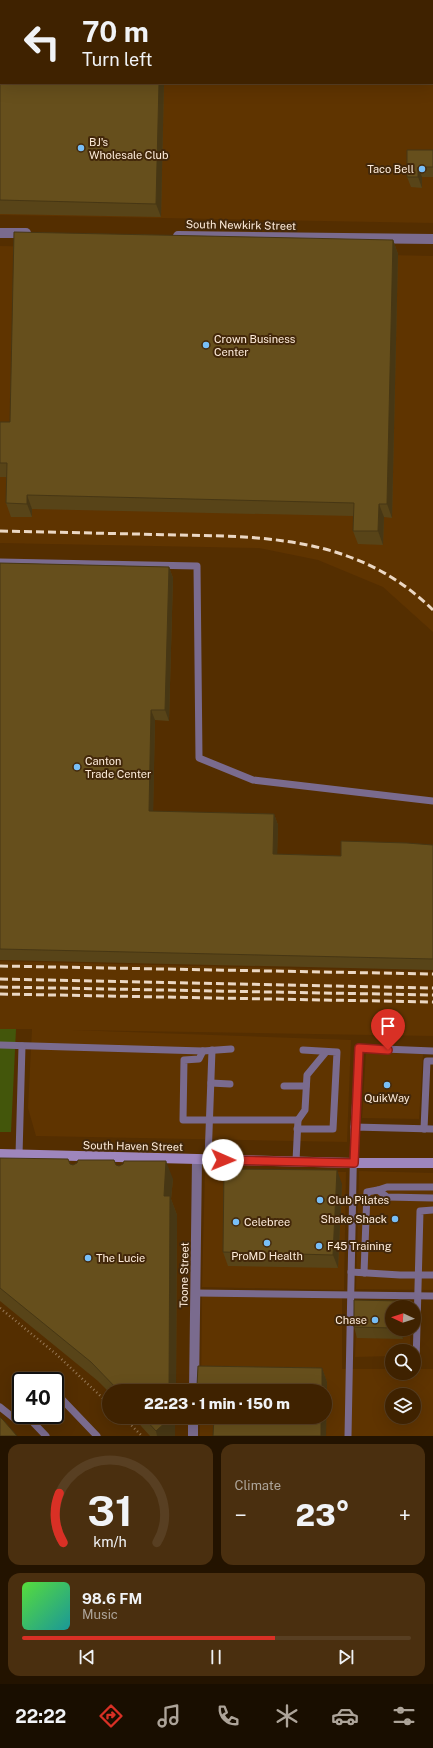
<!DOCTYPE html>
<meta charset="utf-8">
<style>
body{margin:0;font-family:"Public Sans",sans-serif;background:#4a2f0f;color:#f1f3f6;height:100vh;display:flex;flex-direction:column;font-size:15px;white-space:nowrap}
*{box-sizing:border-box;margin:0}
p{font-size:13px;color:#ada499}
.icon{flex:none;width:22px;height:22px;fill:none;stroke:currentColor;stroke-width:2;stroke-linecap:round;stroke-linejoin:round}
.map{position:relative;height:1436px;overflow:hidden}
.details{display:flex;flex-direction:column;gap:8px;padding:8px;background:#231300;flex:1}
.details>*{flex:none}
.hud{position:absolute;left:0px;top:0px;width:433px;height:84px;box-shadow:0 4px 16px #0002,0 0 0 1px #583f22;background:#3f2200;color:#f1f3f6;overflow:hidden}
.needle{width:26px;rotate:274deg}
.tools{position:absolute;left:385px;top:1300px;display:grid;gap:8px}
.tools a{display:grid;place-items:center;width:36px;height:36px;border-radius:50%;background:#3f2200;box-shadow:0 4px 16px #0002,0 0 0 1px #583f22;font-size:20px}
.speed{position:absolute;left:12px;top:1372px;display:flex;gap:8px;font-size:20px;font-weight:700;text-align:center}
.speed>*{display:grid;place-content:center;width:52px;height:52px;border-radius:50%;background:#3f2200;box-shadow:0 4px 16px #0002,0 0 0 1px #583f22;line-height:1}
.speed .limit{border:2px solid #111;border-radius:6px;background:#fff;color:#111}
.pin{position:absolute;display:grid;place-items:center;width:34px;height:34px;color:#fff;margin:-41px -17px;border-radius:50% 50% 50% 0;rotate:-45deg;box-shadow:0 0 4px #0007}
.pin .icon{rotate:45deg}
.me{position:absolute;width:44px;margin:-22px;rotate:91deg;stroke-linejoin:round;filter:drop-shadow(0 0 3px #0008)}
.turn{display:flex;align-items:center;gap:14px;height:84px;padding:0 16px;font-size:18px}
.turn .icon{width:52px;height:52px;stroke-width:2.5}
.turn b{display:block;font-size:28px;line-height:34px}
.big{font-size:30px;font-weight:800;line-height:1.1}
.details .card{flex:1;display:flex;flex-direction:column;justify-content:center;gap:6px;min-width:0;padding:0 14px;border-radius:12px;background:#4a2f0f}
.details .dial{align-items:center;gap:0}
.dial svg{height:104px;overflow:visible;fill:none;stroke:#583f22;stroke-width:7;stroke-linecap:round;text-anchor:middle}
.dial text{fill:#f1f3f6;stroke:none}
.song{display:flex;align-items:center;gap:12px}
.cover{width:48px;height:48px;border-radius:6px;background:linear-gradient(135deg,hsl(110 70% 55%),hsl(180 70% 35%))}
.played{height:4px;border-radius:2px;background:linear-gradient(90deg,#d93025 65%,#583f22 65%)}
.keys{display:flex;justify-content:space-around;direction:ltr}
.heat{display:flex;justify-content:space-between;align-items:center;font-size:22px;direction:ltr}
.details .tiles{flex:1;display:grid;gap:8px;grid-template-columns:1fr 1fr}
.card:last-child{grid-column:span 2}
.trip{position:absolute;left:102px;top:1384px;width:230px;height:40px;border-radius:20px;background:#3f2200;box-shadow:0 4px 16px #0002,0 0 0 1px #583f22;font-weight:800;line-height:40px;text-align:center}
.tabs{display:flex;height:64px;justify-content:space-around;align-items:center;background:#190e00;color:#ada499}
.tabs .icon{width:28px;height:28px}
.tabs .selected{color:#d93025}
.tabs b{font-size:18px;color:#f1f3f6}
.map>svg:first-child{display:block}
.built{fill:#5f3400;fill-rule:evenodd}
.green{fill:#43560b}
.lines{fill:none;stroke-linecap:round;stroke-linejoin:round}
.path{stroke:#967855;stroke-width:2.5;stroke-dasharray:1 3;stroke-linecap:butt}
.lane{stroke:#7a6b8e;stroke-width:7}
.street{stroke:#7a6b8e;stroke-width:10}
.secondary{stroke:#9e86bd;stroke-width:10}
.rail{stroke:#ebd7c3;stroke-width:3;stroke-dasharray:8 4;stroke-linecap:butt}
.wall{fill:#584418}
.shaded-wall{fill:#473714}
.building{fill:#664f1c;stroke:#473714}
.route-casing{stroke:#8d1f18;stroke-width:10}
.route{stroke:#d93025;stroke-width:7}
.poi-dot{fill:#78bff7;stroke:#43280a;stroke-width:1.5}
.labels{text-anchor:middle;dominant-baseline:central;stroke-width:4;stroke-linejoin:round;paint-order:stroke}
.poi-label{font-size:11px;fill:#ffeddc;stroke:#43280a;text-anchor:start}
.street-label{font-size:11px;fill:#ffeddc;stroke:#43280a}
</style>
<div class="map">
<svg width="433" height="1436" viewBox="0 0 433 1436">
<rect width="100%" height="100%" fill="#542e00"/>
<!-- built -->
<g class="built">
<path d="M0,0H433V60L432,1H1V50Z"/>
<path d="M0,71L1,83H432L433,81V223L0,215Z"/>
<path d="M0,246L433,256V632L383,587L318,560L259,548L0,543Z"/>
<path d="M0,961L433,972V1036L71,1030L351,1040L347,1142L36,1136L28,1108L32,1029H0Z"/>
<path d="M366,1052L423,1054L419,1119L362,1118Z"/>
<path d="M205,1169L346,1172L344,1290L202,1287Z"/>
<path d="M359,1171L433,1173V1290L356,1289Z"/>
<path d="M202,1293L342,1297V1369H392V1373H414V1369H433V1436H200V1417H325V1391H201ZM392,1395H414V1417H392Z"/>
<path d="M357,1301L410,1302V1307H392V1329H410V1351H392V1356L355,1357Z"/>
</g>
<!-- green -->
<path class="green" d="M0,1029H16L11,1132H0Z"/>
<g class="lines">
<!-- path -->
<g class="path">
<path d="M0,1308L56,1354L109,1404"/>
<path d="M123,1417L142,1436"/>
</g>
<!-- lane -->
<g class="lane">
<path d="M250,1V0"/>
<path d="M329,1V0"/>
<path d="M424,1V0"/>
<path d="M0,28H1"/>
<path d="M432,38H433"/>
<path d="M0,562L197,566L199,758L253,780L433,801"/>
<path d="M0,1045L203,1051L231,1049"/>
<path d="M203,1051L199,1059L184,1060L183,1120H298"/>
<path d="M211,1083L230,1084"/>
<path d="M284,1086H306"/>
<path d="M354,1127L359,1048L433,1051"/>
<path d="M297,1129H333L337,1052L303,1050"/>
<path d="M424,1129L427,1061H433"/>
<path d="M19,1155L22,1046"/>
<path d="M208,1159L212,1050"/>
<path d="M296,1161L298,1120L305,1110L307,1075L326,1052"/>
<path d="M378,1190L387,1187H433"/>
<path d="M351,1272L400,1275H433"/>
<path d="M364,1273L367,1192L378,1190L387,1197L433,1198"/>
<path d="M196,1293L433,1296"/>
<path d="M416,1364L420,1211L433,1210"/>
<path d="M55,1392L97,1436"/>
<path d="M0,1407L15,1419L22,1415"/>
<path d="M26,1415L46,1436"/>
<path d="M348,1436L354,1127L433,1129"/>
</g>
<!-- street -->
<g class="street">
<path d="M0,233H26"/>
<path d="M178,236L433,239"/>
<path d="M194,1391L197,1159"/>
<path d="M193,1436V1417"/>
</g>
<!-- secondary -->
<path class="secondary" d="M0,1154L354,1163H433"/>
<!-- rail -->
<g class="rail">
<path d="M0,62H1"/>
<path d="M432,71H433"/>
<path d="M0,531L224,536C304,539 374,552 433,610"/>
<path d="M0,966L433,974"/>
<path d="M0,979L433,988"/>
<path d="M0,987L433,995"/>
<path d="M0,994L433,1002"/>
</g>
</g>
<!-- wall -->
<g class="wall">
<path d="M171,0H221V1H172Z"/>
<path d="M0,65L164,83L161,217L0,214Z"/>
<path d="M433,150V177H422V188L411,187L407,177Z"/>
<path d="M393,240L398,254L392,518L384,517L383,545L358,544L353,531V516L32,509V517H11L6,503L7,477H0V422H10Z"/>
<path d="M0,563L169,567L173,578L169,721L155,720L153,812L274,814L278,825L277,854L341,856L433,845V970L0,960Z"/>
<path d="M0,1158L70,1164L73,1165H116L173,1179L171,1199L177,1215L176,1391H109V1392L98,1381L0,1301Z"/>
<path d="M342,1184L338,1268L228,1266L223,1252Z"/>
<path d="M400,1301L402,1306L392,1307V1329H404L403,1339L357,1338L354,1327Z"/>
<path d="M198,1366L322,1368L327,1382L326,1436H213V1417H325V1391H199L197,1386Z"/>
<path d="M133,1417H175V1436H150Z"/>
</g>
<!-- shaded-wall -->
<g class="shaded-wall">
<path d="M159,83H164L161,217L156,204Z"/>
<path d="M418,167L422,177V188L418,177Z"/>
<path d="M393,240L398,254L392,518L387,504Z"/>
<path d="M27,495L32,509V517L27,504Z"/>
<path d="M379,504L384,517L383,545L378,531Z"/>
<path d="M169,567L173,578L169,721L165,710Z"/>
<path d="M151,710L155,720L153,822L149,811Z"/>
<path d="M274,814L278,825L277,865L273,854Z"/>
<path d="M166,1161L173,1179L171,1199L177,1215L176,1391H169L164,1196Z"/>
<path d="M337,1170L342,1184L338,1268L333,1255Z"/>
<path d="M400,1329H404L403,1339Z"/>
<path d="M322,1368L327,1382L326,1436H321V1417H325V1391H322Z"/>
<path d="M169,1417H175V1436H157L156,1431Z"/>
</g>
<!-- building -->
<g class="building">
<rect x="81" y="0" width="50" height="1"/>
<rect x="292" y="0" width="14" height="1"/>
<rect x="350" y="0" width="27" height="1"/>
<path d="M426,0H433V25H432V1H426Z"/>
<path d="M0,65H1V83H159L156,204L0,200Z"/>
<path d="M407,150H433V167H418V177H407Z"/>
<path d="M14,232L393,240L387,504H379L378,531H353L354,503L27,495V504L6,503L7,463H0V422H10Z"/>
<path d="M0,563L169,567L165,710H151L149,811L274,814L273,854L341,856V841L407,843L433,845V959L0,949Z"/>
<path d="M0,1158L68,1159L70,1164L73,1165L77,1163L78,1160H114L116,1165L119,1166L123,1164L124,1161H166L164,1196H170L169,1391H119L91,1362L0,1288Z"/>
<path d="M224,1169L337,1170L333,1255L223,1252Z"/>
<path d="M354,1300L400,1301V1306H408V1307H392V1328L354,1327Z"/>
<path d="M198,1366L322,1368V1391H209V1386H197Z"/>
<path d="M0,1417L4,1421L17,1436H0Z"/>
<path d="M143,1417H169L168,1420L156,1431Z"/>
<path d="M214,1417H321V1436H213Z"/>
</g>
<g class="lines">
<defs>
<path id="route" d="M223,1160L354,1163L359,1048L388,1050"/>
</defs>
<!-- route casing -->
<use href="#route" class="route-casing"/>
<!-- route -->
<use href="#route" class="route"/>
</g>
<!-- markers -->
<g class="poi-dot">
<circle cx="81" cy="148" r="4"/>
<circle cx="422" cy="169" r="4"/>
<circle cx="206" cy="345" r="4"/>
<circle cx="77" cy="767" r="4"/>
<circle cx="387" cy="1085" r="4"/>
<circle cx="320" cy="1200" r="4"/>
<circle cx="395" cy="1219" r="4"/>
<circle cx="236" cy="1222" r="4"/>
<circle cx="267" cy="1243" r="4"/>
<circle cx="319" cy="1246" r="4"/>
<circle cx="88" cy="1258" r="4"/>
<circle cx="375" cy="1320" r="4"/>
</g>
<g class="labels">
<!-- poi labels -->
<g class="poi-label">
<text x="89" y="142">BJ's<tspan x="89" dy="13">Wholesale Club</tspan></text>
<text x="414" y="169" text-anchor="end">Taco Bell</text>
<text x="214" y="339">Crown Business<tspan x="214" dy="13">Center</tspan></text>
<text x="85" y="761">Canton<tspan x="85" dy="13">Trade Center</tspan></text>
<text x="387" y="1098" text-anchor="middle">QuikWay</text>
<text x="328" y="1200">Club Pilates</text>
<text x="387" y="1219" text-anchor="end">Shake Shack</text>
<text x="244" y="1222">Celebree</text>
<text x="327" y="1246">F45 Training</text>
<text x="267" y="1256" text-anchor="middle">ProMD Health</text>
<text x="96" y="1258">The Lucie</text>
<text x="367" y="1320" text-anchor="end">Chase</text>
</g>
<!-- street labels -->
<g class="street-label">
<text transform="translate(241 225) rotate(1)">South Newkirk Street</text>
<text transform="translate(133 1146) rotate(1)">South Haven Street</text>
<text transform="translate(184 1275) rotate(-89)">Toone Street</text>
</g>
</g>
</svg>
<div class="tools">
<a><svg class="needle" viewBox="-14 -14 28 28"><path d="M0-13l5 13h-10z" fill="#e53935"/><path d="M0 13l5-13h-10z" fill="#ada499"/></svg></a>
<a><svg class="icon" aria-label="search" viewBox="0 0 24 24"><circle cx="10" cy="10" r="6"/><path d="M15 15l6 6"/></svg></a>
<a><svg class="icon" aria-label="layers" viewBox="0 0 24 24"><path d="M12 4l9 5-9 5-9-5zM3 14l9 5 9-5"/></svg></a>
</div>
<div class="speed"><div class="limit">40</div></div>
<div class="pin" style="left:388px;top:1050px;background:#d93025"><svg class="icon" aria-label="arrive" viewBox="0 0 24 24"><path d="M6 21V4h12l-3 4 3 4H6"/></svg></div>
<svg class="me" style="left:223px;top:1160px" viewBox="-20 -20 40 40"><circle r="19" fill="#fff"/><path d="M0-13L10 11 0 6-10 11z" fill="#d93025"/></svg>
<div class="trip">22:23 · 1 min · 150 m</div>
<div class="hud">
<div class="turn"><svg class="icon" aria-label="left" viewBox="0 0 24 24"><path d="M17 20v-9H6M10 6l-5 5 5 5"/></svg><div><b>70 m</b>Turn left</div></div>
</div>
</div>
<section class="details">
<div class="tiles">
<div class="card dial"><svg viewBox="0 0 100 80">
<path d="M14 69A42 42 0 1 1 86 69"/>
<path d="M14 69A42 42 0 0 1 11 31" stroke="#d93025"/>
<text x="50" y="56" font-size="32" font-weight="700">31</text>
<text x="50" y="72" font-size="11">km/h</text>
</svg></div>
<div class="card"><p>Climate</p>
<div class="heat"><a>−</a><b class="big">23°</b><a>+</a></div>
</div>
<div class="card">
<div class="song"><i class="cover"></i><div><b>98.6 FM</b><p>Music</p></div></div>
<div class="played"></div>
<div class="keys"><svg class="icon" aria-label="previous" viewBox="0 0 24 24"><path d="M18 5L8 12l10 7zM5 5v14"/></svg><svg class="icon" aria-label="pause" viewBox="0 0 24 24"><path d="M8 5v14M16 5v14"/></svg><svg class="icon" aria-label="next" viewBox="0 0 24 24"><path d="M6 5l10 7-10 7zM19 5v14"/></svg></div>
</div>
</div>
</section>
<nav class="tabs">
<b>22:22</b>
<svg class="icon selected" aria-label="directions" viewBox="0 0 24 24"><path d="M12 3l9 9-9 9-9-9zM9 14v-3h6M13 9l2 2-2 2"/></svg>
<svg class="icon" aria-label="music" viewBox="0 0 24 24"><path d="M9 18V5l10-2v13"/><circle cx="6" cy="18" r="3"/><circle cx="16" cy="16" r="3"/></svg>
<svg class="icon" aria-label="phone" viewBox="0 0 24 24"><path d="M5 4h4l2 5-3 2q2 4 5 5l2-3 5 2v4C11 20 4 13 5 4z"/></svg>
<svg class="icon" aria-label="climate" viewBox="0 0 24 24"><path d="M12 3v18M4 7l16 10M4 17L20 7"/></svg>
<svg class="icon" aria-label="car" viewBox="0 0 24 24"><path d="M5 17H2v-5l4-1 3-4h7l3 4 3 1v5h-3M9 17h6M6 11h13"/><circle cx="7" cy="17" r="2"/><circle cx="17" cy="17" r="2"/></svg>
<svg class="icon" aria-label="filters" viewBox="0 0 24 24"><path d="M4 7h16M4 17h16"/><circle cx="9" cy="7" r="2"/><circle cx="15" cy="17" r="2"/></svg>
</nav>
